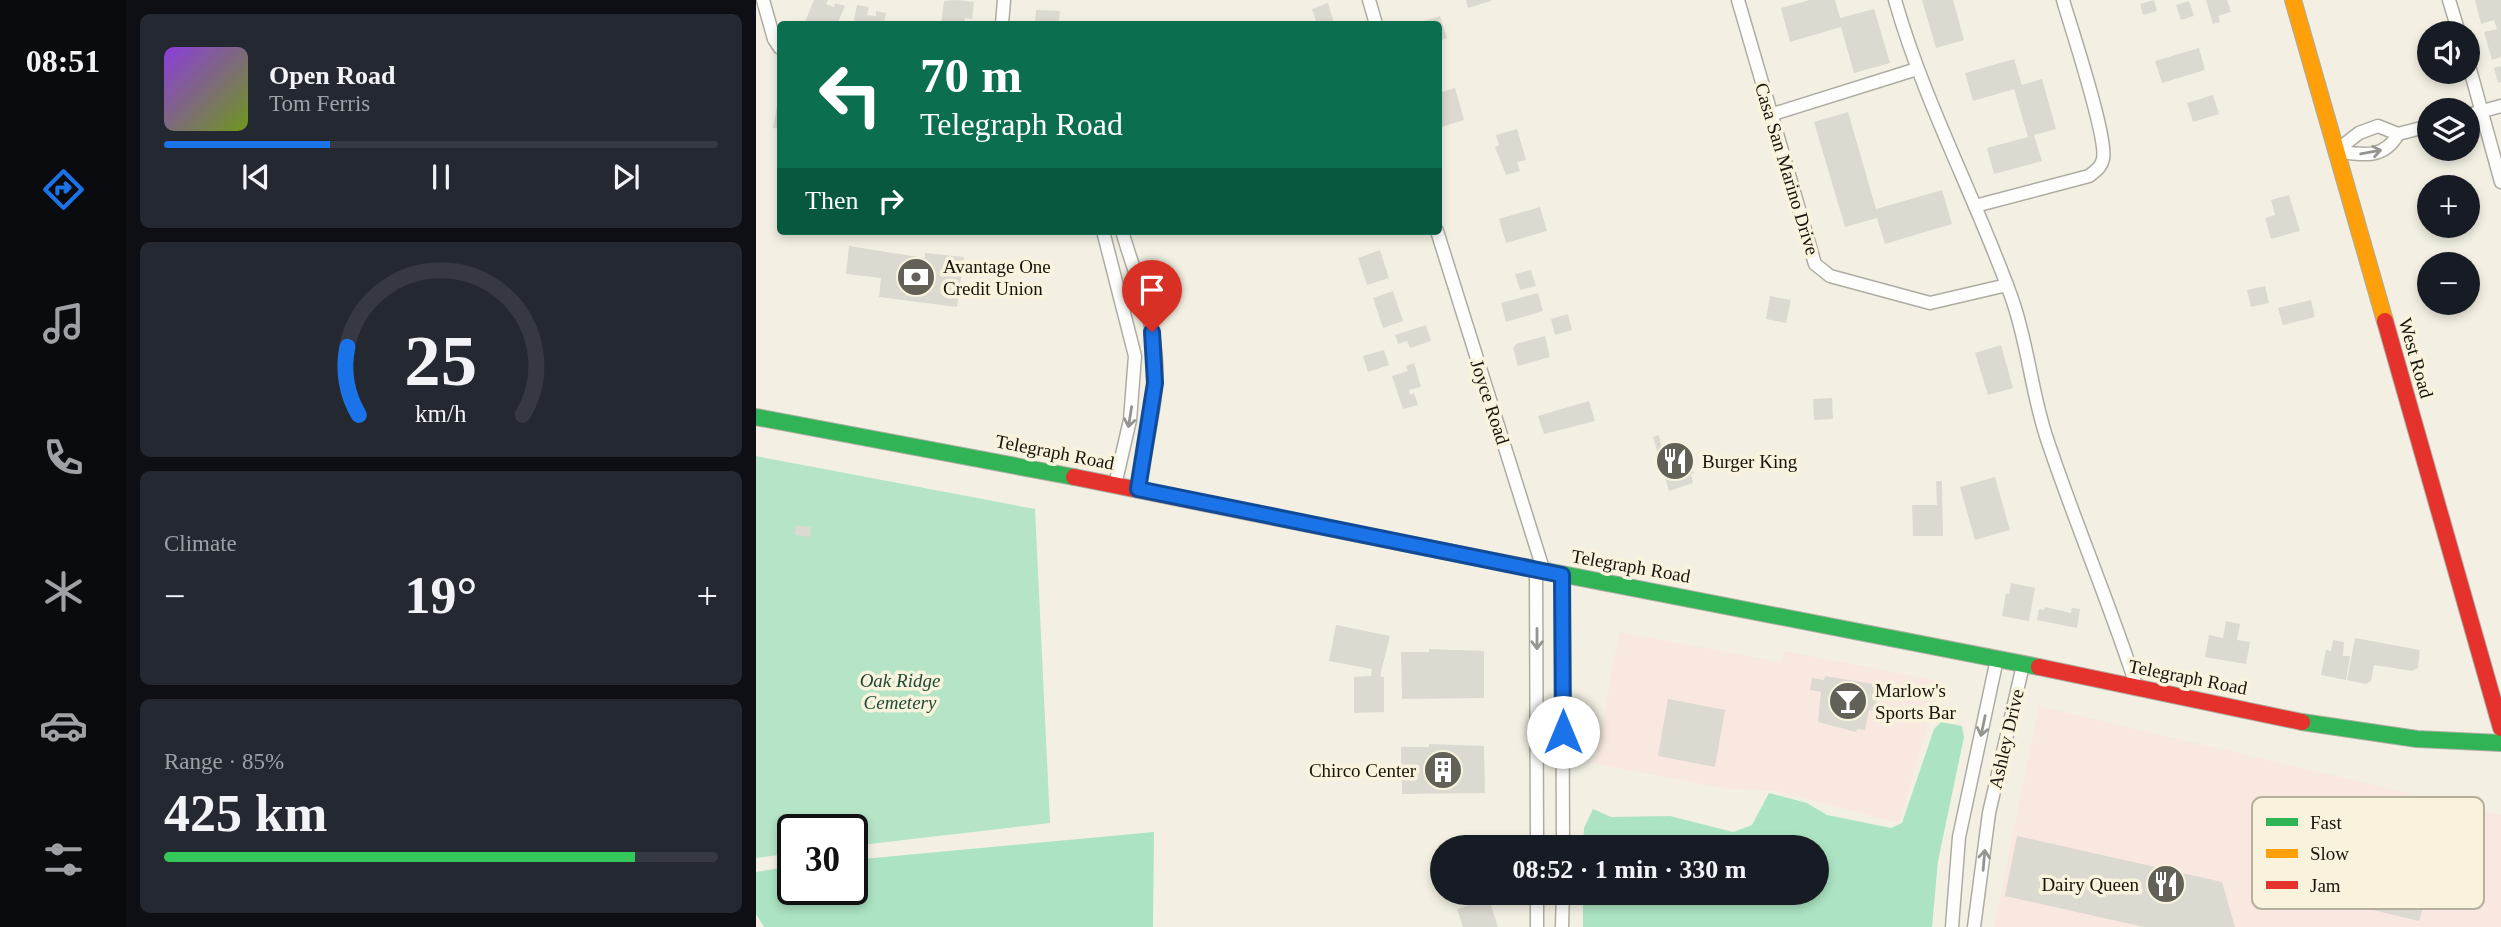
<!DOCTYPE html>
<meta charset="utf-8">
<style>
body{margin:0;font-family:Georgia,serif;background:#242831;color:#f1f3f6;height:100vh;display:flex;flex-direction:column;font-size:26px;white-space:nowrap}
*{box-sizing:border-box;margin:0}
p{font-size:23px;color:#9ea1a6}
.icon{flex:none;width:38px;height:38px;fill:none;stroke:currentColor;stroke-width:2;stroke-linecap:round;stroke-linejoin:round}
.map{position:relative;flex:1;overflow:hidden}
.side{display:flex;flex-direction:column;gap:14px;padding:14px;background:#0d0f14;width:630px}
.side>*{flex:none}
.guide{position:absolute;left:21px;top:21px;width:665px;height:214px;border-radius:7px;box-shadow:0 4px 10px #0003;background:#0b6e4f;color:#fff;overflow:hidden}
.tools{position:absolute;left:1661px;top:21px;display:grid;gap:14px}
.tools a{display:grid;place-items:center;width:63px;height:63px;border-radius:50%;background:#171b24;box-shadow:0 4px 10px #0003;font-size:35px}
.speed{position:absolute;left:21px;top:814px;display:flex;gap:14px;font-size:35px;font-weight:700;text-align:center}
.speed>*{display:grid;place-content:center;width:91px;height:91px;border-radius:50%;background:#171b24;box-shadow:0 4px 10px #0003;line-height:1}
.speed .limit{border:4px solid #111;border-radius:10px;background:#fff;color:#111}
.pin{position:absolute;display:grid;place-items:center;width:60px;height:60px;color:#fff;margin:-72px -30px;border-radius:50% 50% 50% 0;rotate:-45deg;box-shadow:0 0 7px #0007}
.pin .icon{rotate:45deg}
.me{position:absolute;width:77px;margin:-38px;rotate:0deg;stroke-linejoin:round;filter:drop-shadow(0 0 5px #0008)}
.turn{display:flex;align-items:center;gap:24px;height:147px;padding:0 28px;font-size:32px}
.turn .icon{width:91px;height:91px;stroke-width:2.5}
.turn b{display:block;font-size:49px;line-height:60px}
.then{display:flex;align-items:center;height:66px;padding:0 28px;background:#0003;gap:14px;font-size:26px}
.big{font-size:52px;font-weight:800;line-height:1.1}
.side .card{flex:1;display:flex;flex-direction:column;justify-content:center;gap:10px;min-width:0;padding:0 24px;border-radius:10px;background:#242831}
.side .dial{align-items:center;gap:0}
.dial svg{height:182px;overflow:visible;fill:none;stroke:#363941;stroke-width:7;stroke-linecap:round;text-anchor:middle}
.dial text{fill:#f1f3f6;stroke:none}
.song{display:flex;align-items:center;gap:21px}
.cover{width:84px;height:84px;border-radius:10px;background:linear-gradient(135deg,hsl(270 70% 55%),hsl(80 70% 35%))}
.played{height:7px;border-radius:4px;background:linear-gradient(90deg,#1a73e8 30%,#363941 30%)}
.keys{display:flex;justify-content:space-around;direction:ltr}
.heat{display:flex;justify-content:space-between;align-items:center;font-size:38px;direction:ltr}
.charge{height:10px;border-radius:5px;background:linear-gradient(90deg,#34c759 85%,#363941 0)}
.trip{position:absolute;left:674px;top:835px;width:399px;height:70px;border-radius:35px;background:#171b24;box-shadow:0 4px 10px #0003;font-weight:800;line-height:70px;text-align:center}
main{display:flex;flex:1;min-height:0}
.dock{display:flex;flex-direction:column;width:126px;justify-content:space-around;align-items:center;background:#090b0e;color:#9ea1a6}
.dock .icon{width:49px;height:49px}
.dock .active{color:#1a73e8}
.dock b{font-size:32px;color:#f1f3f6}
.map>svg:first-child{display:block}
.commercial{fill:#f8e8e0}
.green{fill:#b5e4c7}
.forest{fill:#ace4c3}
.building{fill:#dcd9d0}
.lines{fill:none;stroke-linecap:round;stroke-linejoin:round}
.street-casing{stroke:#aeaca2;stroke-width:15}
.fast-casing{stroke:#aeaca2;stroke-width:18}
.slow-casing{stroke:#aeaca2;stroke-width:18}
.jam-casing{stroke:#aeaca2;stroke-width:18}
.street{stroke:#fdfdfb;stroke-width:12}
.fast{stroke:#30b455;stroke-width:16}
.slow{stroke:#ff9f0a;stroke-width:16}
.jam{stroke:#e5322d;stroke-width:16}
.oneway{stroke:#95948f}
.route-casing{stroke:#114b97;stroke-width:18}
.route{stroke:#1a73e8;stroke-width:12}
.labels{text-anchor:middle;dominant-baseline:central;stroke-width:7;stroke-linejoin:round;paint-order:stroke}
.street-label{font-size:19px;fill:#16140c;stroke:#f9f3dd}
.poi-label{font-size:19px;fill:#16140c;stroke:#f9f3dd;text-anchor:start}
.park-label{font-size:19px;font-style:italic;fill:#1e4a36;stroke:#f9f3dd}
.key{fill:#f9f3dd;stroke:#b5b09e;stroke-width:2}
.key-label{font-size:19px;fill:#16140c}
</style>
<main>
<nav class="dock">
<b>08:51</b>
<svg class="icon active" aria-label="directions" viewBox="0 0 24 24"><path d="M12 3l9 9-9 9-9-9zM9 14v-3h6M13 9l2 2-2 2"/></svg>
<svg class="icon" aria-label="music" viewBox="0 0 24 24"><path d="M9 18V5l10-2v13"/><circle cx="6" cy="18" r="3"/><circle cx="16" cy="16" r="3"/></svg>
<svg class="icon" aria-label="phone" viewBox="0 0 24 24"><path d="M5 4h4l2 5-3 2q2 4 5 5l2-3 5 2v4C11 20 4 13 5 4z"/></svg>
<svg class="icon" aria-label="climate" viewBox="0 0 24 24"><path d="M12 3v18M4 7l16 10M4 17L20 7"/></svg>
<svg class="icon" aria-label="car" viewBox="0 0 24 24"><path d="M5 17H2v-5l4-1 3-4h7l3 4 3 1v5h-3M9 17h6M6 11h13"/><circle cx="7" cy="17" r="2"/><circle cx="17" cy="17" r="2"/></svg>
<svg class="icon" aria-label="filters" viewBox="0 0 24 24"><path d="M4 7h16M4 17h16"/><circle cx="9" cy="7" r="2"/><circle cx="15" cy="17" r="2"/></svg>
</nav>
<section class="side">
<div class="card">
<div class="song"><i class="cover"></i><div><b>Open Road</b><p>Tom Ferris</p></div></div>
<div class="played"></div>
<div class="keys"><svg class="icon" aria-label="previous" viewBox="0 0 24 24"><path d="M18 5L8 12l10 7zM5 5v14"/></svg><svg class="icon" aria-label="pause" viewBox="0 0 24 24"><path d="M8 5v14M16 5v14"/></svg><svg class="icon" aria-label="next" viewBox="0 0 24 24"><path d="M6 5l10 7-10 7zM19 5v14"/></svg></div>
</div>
<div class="card dial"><svg viewBox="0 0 100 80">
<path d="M14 69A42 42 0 1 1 86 69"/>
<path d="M14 69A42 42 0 0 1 9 39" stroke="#1a73e8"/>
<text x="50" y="56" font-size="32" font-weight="700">25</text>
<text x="50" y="72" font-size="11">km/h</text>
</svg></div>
<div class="card"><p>Climate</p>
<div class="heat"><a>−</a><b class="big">19°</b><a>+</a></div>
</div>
<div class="card"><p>Range · 85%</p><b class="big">425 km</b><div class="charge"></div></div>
</section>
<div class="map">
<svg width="1745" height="927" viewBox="0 0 1745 927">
<rect width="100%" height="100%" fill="#f3f0e3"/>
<!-- commercial -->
<g class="commercial">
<path d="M863,632L1025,662L1028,651L1185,681L1143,823L1020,791L973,789L839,764Z"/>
<path d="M1283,706L1745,815V927H1238Z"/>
</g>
<!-- green -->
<path class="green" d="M0,456L279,509L294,823L96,846V830H37V853L0,858Z"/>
<!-- forest -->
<g class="forest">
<path d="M1185,722L1206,726L1208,737L1182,861L1176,927H827V893L1060,892V847H827L828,828L837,809L855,817L914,816L977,832L996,825L1013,793L1051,803L1071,815L1135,828L1146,823L1178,729Z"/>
<path d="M398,832L397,927H8L0,914V872L37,866V889H96V860Z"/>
</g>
<!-- building -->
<g class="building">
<path d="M58,0H72L70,4L78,7L79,3L89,6L81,24H48Z"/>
<path d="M201,0L218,2L216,19L209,18L208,24H185L188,1Z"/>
<path d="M710,0H735V1L712,8Z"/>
<path d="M1054,0H1079L1084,18L1118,9L1134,63L1098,73L1085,27L1034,42L1025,8Z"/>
<path d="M1166,0H1197L1208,40L1180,48Z"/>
<path d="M1398,0L1401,11L1387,15L1384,4Z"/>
<path d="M1450,0H1471L1475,12L1462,16L1464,22L1457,24Z"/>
<path d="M1719,0H1745V57L1736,60L1728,32L1741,29L1738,20L1725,24Z"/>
<path d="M1433,1L1438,16L1425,20L1420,5Z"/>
<path d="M572,3L578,23L561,24L556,9Z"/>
<path d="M101,5L113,7L111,15L120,16V11L130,13L128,24H97Z"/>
<path d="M280,10L304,11L303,24H279Z"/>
<path d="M684,16L691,38L682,41V24H657Z"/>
<path d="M1443,48L1449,70L1406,83L1399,61Z"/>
<path d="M1258,59L1266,85L1286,79L1300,129L1278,135L1286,161L1238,174L1231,148L1272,137L1258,89L1217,101L1209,73Z"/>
<path d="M1745,66V82L1742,83L1738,68Z"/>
<path d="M699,88L708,120L682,128V93Z"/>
<path d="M1457,95L1463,114L1437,122L1431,103Z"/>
<path d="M21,106H24V129L17,128Z"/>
<path d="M1092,112L1120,209L1186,190L1196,224L1129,244L1121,218L1089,227L1058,122Z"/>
<path d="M761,129L770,160L761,162L764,171L750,175L739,147L743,145L740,135Z"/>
<path d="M1533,195L1544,231L1515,239L1509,218L1519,215L1515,200Z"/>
<path d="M784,207L791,231L750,243L743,219Z"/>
<path d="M93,246L169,258V253L208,257L201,307L123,297L125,278L90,274Z"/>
<path d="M624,250L633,278L611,285L602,258Z"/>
<path d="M775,270L780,286L764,290L759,274Z"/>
<path d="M1509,286L1513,303L1495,307L1491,290Z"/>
<path d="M637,291L647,321L627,328L617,298Z"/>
<path d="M782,293L787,311L750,322L745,303Z"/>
<path d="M1014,296L1035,300L1030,323L1010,319Z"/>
<path d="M1555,300L1559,317L1527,325L1522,308Z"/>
<path d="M812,314L816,330L799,335L795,319Z"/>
<path d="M670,325L675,341L654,348L651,341L642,344L639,335Z"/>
<path d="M789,336L794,357L762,366L757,348L760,344Z"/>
<path d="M1245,345L1257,388L1232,395L1219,353Z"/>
<path d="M628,350L633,365L612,372L607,356Z"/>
<path d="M658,363L665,387L653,390L654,395L658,393L662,405L647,409L636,376L652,371L650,366Z"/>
<path d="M1076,398L1077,419L1058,420L1057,399Z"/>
<path d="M833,401L839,421L788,434L782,416Z"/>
<path d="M903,435L906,449L928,442L938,473L935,474L937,483L913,491L897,437Z"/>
<path d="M1239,477L1254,530L1219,540L1204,487Z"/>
<path d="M1180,481H1186L1187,536H1157L1156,505H1181Z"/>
<path d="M40,525L55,527L54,537L39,535Z"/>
<path d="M1255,583L1279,588L1273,621L1246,616L1250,593L1253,594Z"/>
<path d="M1289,607L1315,613L1316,608L1324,609L1321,628L1281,620L1283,609L1288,610Z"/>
<path d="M1470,621L1484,624L1481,640L1494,642L1490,664L1449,657L1453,635L1467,638Z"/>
<path d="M580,625L634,636L624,676L628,677V712L598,713V677L615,676L616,669L573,661Z"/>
<path d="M1599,638L1664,650L1662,668L1656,671L1618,665L1615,681L1610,684L1591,680Z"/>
<path d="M1577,640L1588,642L1587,656H1594L1590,680L1565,675L1570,650L1575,651Z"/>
<path d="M673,649L728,651V698L646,699L645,652H673Z"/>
<path d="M1069,676L1123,685L1119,711L1113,710L1109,730L1101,729L1100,732L1062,722L1065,692L1054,690L1056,678L1068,680Z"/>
<path d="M912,699L969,710L959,767L902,756Z"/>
<path d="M673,744L728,746L729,793L646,794L645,747H673Z"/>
<path d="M1592,831L1629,841L1630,838L1671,849L1672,846L1678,848L1685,859L1672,904H1668L1663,921L1575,900L1578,891L1566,888L1570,871L1581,874Z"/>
<path d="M1261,836L1466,882L1479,927H1388L1249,896Z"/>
<path d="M733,899L742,927H707L701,909Z"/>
</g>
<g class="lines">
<defs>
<g id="street">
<path d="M7,0L18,39L24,48"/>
<path d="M613,0L620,24"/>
<path d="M982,0L1059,264L1074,276L1174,303L1251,285"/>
<path d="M1139,0C1168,102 1219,196 1255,296C1272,342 1275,392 1291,439C1319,523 1354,604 1381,688"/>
<path d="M1693,0L1703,33"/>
<path d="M246,24L248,0"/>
<path d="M1712,62L1745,182"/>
<path d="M1014,115L1161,69"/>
<path d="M1712,115L1745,106"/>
<path d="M1580,151L1603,133L1622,126L1642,134L1673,126"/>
<path d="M1580,151C1605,155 1628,160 1642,134"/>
<path d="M1219,206L1333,176C1339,171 1345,168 1347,159C1352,138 1315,28 1307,0"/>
<path d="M347,231L379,356L374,420L359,485"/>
<path d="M366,231C378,273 398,318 400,361C402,403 389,447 382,489"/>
<path d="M681,231L788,572"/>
<path d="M780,570L781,847"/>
<path d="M806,575L807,847"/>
<path d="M781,892V927"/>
<path d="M806,927L807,892"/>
<path d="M1196,927L1203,837L1241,659"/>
<path d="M1218,927L1233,813L1267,665"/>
</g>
<g id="fast">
<path d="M0,417L318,477"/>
<path d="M682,550L1283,667"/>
<path d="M1546,722L1661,739L1745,743"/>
</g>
<path id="slow" d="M1537,0L1629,321"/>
<g id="jam">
<path d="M1629,321L1745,728"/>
<path d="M318,477L682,550"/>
<path d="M1283,667L1546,722"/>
</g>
</defs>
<!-- street casing -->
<use href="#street" class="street-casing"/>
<!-- fast casing -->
<use href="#fast" class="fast-casing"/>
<!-- slow casing -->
<use href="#slow" class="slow-casing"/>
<!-- jam casing -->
<use href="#jam" class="jam-casing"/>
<!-- street -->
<use href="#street" class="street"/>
<!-- fast -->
<use href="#fast" class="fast"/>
<!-- slow -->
<use href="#slow" class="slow"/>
<!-- jam -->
<use href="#jam" class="jam"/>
</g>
<!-- one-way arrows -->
<defs><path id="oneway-shaft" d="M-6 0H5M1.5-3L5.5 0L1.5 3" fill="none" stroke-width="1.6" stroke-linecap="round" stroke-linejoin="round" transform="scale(1.75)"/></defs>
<g class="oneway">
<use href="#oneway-shaft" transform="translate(1615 152) rotate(-10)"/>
<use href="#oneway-shaft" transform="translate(374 417) rotate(99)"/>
<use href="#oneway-shaft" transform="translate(781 639) rotate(90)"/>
<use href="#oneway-shaft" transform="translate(1227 726) rotate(102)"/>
<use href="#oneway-shaft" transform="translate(1228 860) rotate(-85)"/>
</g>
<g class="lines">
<defs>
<path id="route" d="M396,332L399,383L382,489L806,575L807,732"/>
</defs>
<!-- route casing -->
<use href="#route" class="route-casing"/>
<!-- route -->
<use href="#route" class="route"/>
</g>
<!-- icons -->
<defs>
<symbol id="bank-disc" viewBox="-11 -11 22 22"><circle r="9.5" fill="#636157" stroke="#f9f3dd"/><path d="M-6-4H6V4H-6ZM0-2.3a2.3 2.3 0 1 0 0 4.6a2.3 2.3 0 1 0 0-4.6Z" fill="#fff"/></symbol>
<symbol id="restaurant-disc" viewBox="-11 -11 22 22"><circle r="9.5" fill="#636157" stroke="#f9f3dd"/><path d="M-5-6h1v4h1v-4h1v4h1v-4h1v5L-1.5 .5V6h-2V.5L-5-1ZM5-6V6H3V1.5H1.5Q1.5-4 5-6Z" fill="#fff"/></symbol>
<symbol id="bar-disc" viewBox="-11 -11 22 22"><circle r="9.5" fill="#636157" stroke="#f9f3dd"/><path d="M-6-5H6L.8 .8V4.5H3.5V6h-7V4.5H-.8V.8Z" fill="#fff"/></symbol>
<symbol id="building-disc" viewBox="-11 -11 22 22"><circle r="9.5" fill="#636157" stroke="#f9f3dd"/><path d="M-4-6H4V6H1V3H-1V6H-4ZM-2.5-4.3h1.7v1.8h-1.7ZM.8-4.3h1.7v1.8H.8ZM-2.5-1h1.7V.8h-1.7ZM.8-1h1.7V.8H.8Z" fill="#fff"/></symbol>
</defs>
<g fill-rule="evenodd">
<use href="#bank-disc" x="138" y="255" width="44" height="44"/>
<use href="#restaurant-disc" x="897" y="439" width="44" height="44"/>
<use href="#bar-disc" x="1070" y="679" width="44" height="44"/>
<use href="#building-disc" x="665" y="748" width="44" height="44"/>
<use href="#restaurant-disc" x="1388" y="862" width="44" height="44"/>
</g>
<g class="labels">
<!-- street labels -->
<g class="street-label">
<text transform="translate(1031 169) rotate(73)">Casa San Marino Drive</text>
<text transform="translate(1660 358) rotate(74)">West Road</text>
<text transform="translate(734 402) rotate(72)">Joyce Road</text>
<text transform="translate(299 452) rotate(11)">Telegraph Road</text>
<text transform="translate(875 566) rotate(10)">Telegraph Road</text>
<text transform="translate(1432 677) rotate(11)">Telegraph Road</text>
<text transform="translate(1250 739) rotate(-77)">Ashley Drive</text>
</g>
<!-- poi labels -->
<g class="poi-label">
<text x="187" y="266">Avantage One<tspan x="187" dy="22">Credit Union</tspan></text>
<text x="946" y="461">Burger King</text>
<text x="1119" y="690">Marlow's<tspan x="1119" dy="22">Sports Bar</tspan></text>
<text x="660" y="770" text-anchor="end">Chirco Center</text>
<text x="1383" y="884" text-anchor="end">Dairy Queen</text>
</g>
<!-- park labels -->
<g class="park-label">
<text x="144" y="680">Oak Ridge<tspan x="144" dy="22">Cemetery</tspan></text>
</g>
</g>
<!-- legend -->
<rect x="1496" y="797" width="232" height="112" rx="10" class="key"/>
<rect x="1510" y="818" width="32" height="8" fill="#30b455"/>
<rect x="1510" y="849" width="32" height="9" fill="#ff9f0a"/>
<rect x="1510" y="881" width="32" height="8" fill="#e5322d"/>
<g class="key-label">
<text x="1554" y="829">Fast</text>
<text x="1554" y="860">Slow</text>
<text x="1554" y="892">Jam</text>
</g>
</svg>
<div class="tools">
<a><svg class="icon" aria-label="sound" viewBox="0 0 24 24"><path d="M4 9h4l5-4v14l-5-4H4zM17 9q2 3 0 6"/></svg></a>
<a><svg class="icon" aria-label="layers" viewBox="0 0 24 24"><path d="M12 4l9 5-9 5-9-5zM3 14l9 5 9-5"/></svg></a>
<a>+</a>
<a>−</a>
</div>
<div class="speed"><div class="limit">30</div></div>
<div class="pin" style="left:396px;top:332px;background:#d93025"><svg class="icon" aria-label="arrive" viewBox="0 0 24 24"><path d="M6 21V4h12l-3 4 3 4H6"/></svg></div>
<svg class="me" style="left:807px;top:732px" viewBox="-20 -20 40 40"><circle r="19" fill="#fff"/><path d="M0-13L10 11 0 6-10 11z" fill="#1a73e8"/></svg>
<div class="trip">08:52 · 1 min · 330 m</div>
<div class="guide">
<div class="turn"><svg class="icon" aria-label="left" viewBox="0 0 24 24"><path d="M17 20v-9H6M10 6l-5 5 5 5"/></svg><div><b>70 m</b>Telegraph Road</div></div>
<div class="then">Then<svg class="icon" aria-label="right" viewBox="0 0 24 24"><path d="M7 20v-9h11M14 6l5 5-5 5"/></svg></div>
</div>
</div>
</main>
